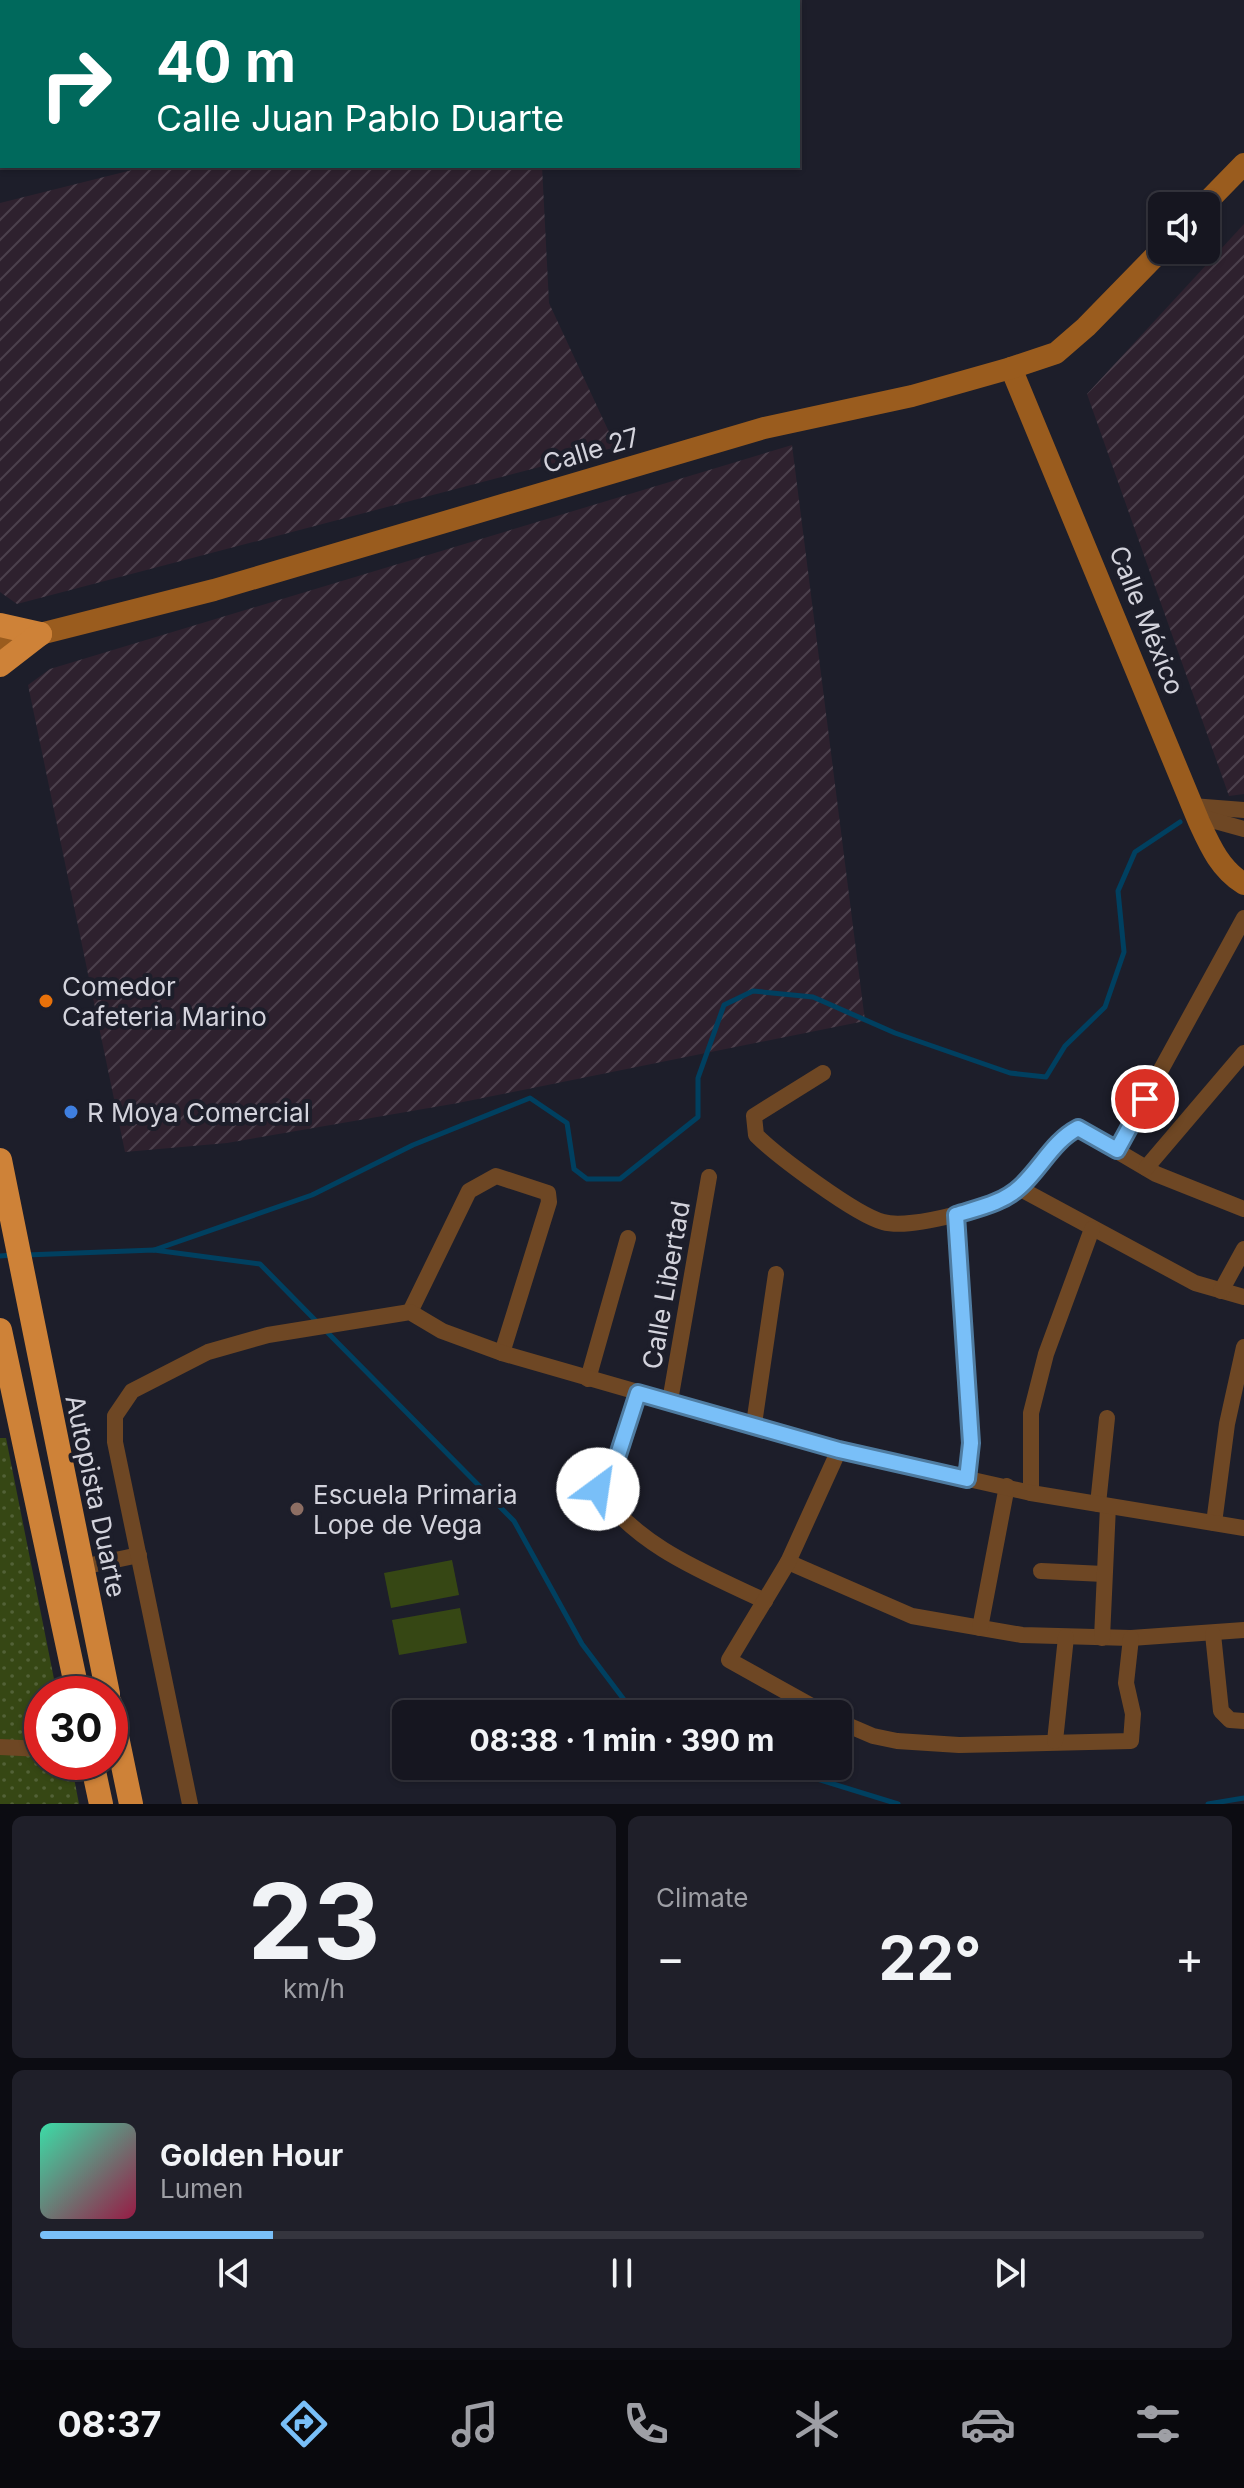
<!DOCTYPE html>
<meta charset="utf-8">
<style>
body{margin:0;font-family:Inter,sans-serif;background:#1f1f29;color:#f1f3f6;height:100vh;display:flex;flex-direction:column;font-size:30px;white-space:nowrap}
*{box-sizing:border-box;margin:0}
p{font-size:26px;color:#9e9fa5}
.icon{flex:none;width:44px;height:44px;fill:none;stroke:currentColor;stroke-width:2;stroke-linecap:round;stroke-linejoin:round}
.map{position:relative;height:1804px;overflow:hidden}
.sheet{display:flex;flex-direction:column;gap:12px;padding:12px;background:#0c0c12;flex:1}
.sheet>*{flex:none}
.banner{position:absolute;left:0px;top:0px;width:800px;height:168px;box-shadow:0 2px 6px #0004,0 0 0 2px #35353e;background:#00695c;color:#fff;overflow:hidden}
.controls{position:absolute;left:1148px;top:192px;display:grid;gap:16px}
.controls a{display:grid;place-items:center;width:72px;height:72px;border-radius:12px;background:#161620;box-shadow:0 2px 6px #0004,0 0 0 2px #35353e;font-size:40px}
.speed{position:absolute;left:24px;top:1676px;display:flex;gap:16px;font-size:40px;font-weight:700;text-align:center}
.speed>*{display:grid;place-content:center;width:104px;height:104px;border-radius:50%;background:#161620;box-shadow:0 2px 6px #0004,0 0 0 2px #35353e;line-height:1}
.speed .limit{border:12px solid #d22;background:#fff;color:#111}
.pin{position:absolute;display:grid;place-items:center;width:68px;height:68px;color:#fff;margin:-34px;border:4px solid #fff;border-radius:50%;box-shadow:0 2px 8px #0007}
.me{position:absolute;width:88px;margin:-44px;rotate:31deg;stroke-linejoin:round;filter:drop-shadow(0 0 6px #0008)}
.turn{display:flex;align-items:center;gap:28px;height:168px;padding:0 24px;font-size:36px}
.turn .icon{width:104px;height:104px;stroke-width:2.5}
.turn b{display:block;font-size:56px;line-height:68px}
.big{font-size:60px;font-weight:700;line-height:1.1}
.sheet .tile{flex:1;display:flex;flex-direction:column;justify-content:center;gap:12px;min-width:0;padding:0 28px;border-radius:12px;background:#1f1f29}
.sheet .dial{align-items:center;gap:0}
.dial b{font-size:104px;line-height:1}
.song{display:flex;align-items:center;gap:24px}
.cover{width:96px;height:96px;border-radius:12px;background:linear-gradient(135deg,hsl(160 70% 55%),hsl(340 70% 35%))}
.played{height:8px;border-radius:4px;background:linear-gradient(90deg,#79bff8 20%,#35353e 20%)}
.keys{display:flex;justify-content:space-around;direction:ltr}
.heat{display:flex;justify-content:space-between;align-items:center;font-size:44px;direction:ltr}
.sheet .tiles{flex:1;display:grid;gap:12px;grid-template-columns:1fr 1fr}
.tile:last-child{grid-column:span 2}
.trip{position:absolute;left:392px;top:1700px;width:460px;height:80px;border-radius:12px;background:#161620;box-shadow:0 2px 6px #0004,0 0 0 2px #35353e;font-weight:700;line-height:80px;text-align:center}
.tabs{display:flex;height:128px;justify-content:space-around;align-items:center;background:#09090d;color:#9e9fa5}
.tabs .icon{width:56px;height:56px}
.tabs .active{color:#79bff8}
.tabs b{font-size:36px;color:#f1f3f6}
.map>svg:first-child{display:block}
.industrial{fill:url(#industrial-furrows)}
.green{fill:url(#green-dots)}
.pitch{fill:#364714}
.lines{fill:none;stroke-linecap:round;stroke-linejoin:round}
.stream{stroke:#004060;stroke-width:5}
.street{stroke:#6e4724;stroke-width:16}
.secondary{stroke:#9a5c1e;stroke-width:22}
.highway{stroke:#ce8238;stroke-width:24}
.route-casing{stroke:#4f7ca1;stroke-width:20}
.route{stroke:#79bff8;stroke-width:14}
.food-dot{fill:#e8710a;stroke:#1d1e2a;stroke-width:3}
.shop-dot{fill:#3f7fe0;stroke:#1d1e2a;stroke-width:3}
.education-dot{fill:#8d6e63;stroke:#1d1e2a;stroke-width:3}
.labels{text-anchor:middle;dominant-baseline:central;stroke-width:8;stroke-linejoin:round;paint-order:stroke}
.street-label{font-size:26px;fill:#d3d3dc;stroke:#1d1e2a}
.poi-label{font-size:26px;fill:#d3d3dc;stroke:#1d1e2a;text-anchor:start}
</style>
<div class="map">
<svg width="1244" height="1804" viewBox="0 0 1244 1804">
<defs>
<pattern id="industrial-furrows" width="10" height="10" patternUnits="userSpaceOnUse" patternTransform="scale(2)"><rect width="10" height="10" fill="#2e212e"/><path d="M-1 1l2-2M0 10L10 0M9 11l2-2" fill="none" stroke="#4b404c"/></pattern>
<pattern id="green-dots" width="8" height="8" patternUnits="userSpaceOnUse" patternTransform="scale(2)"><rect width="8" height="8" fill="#364714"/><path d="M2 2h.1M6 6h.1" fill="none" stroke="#526136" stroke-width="1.8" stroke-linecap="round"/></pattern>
</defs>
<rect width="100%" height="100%" fill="#1d1e2a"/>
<!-- industrial -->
<g class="industrial">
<path d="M148,166H542L549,303L616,447L17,604L0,592V203Z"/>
<path d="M1244,224V794L1229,796L1087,394Z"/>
<path d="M792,445L865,1021L458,1103L227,1143L125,1152L28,685L50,669Z"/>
</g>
<!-- green -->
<path class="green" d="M0,1438H6L57,1694H42V1762H71L79,1804H0Z"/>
<!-- pitch -->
<g class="pitch">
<path d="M452,1560L459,1595L391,1608L384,1573Z"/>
<path d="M460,1608L467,1643L399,1655L392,1620Z"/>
</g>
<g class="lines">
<!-- stream -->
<g class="stream">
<path d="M154,1250L312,1195L413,1145L530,1098L567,1123L574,1169L587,1179H620L698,1117V1078L724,1005L753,991L813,997L895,1033L1010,1073L1046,1077L1065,1046L1105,1007L1124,952L1118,891L1135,852L1180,822"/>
<path d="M26,1255L154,1250L260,1264L319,1324"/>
<path d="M0,1256L12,1255"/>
<path d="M326,1331L514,1521L582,1644L628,1705L639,1714"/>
<path d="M775,1766L898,1804"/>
<path d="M1208,1804L1244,1798"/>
</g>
<!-- street -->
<g class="street">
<path d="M57,0L58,2"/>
<path d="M325,0V2"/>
<path d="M494,0V2"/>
<path d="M72,2L81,0"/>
<path d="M0,32L2,31"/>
<path d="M1192,806L1244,810"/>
<path d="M1197,816L1244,829"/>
<path d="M823,1073L754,1116L756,1135C777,1156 856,1215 883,1222C911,1230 995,1207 1018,1189C1041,1171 1052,1142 1078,1128L1156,1174L1244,1209"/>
<path d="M1117,1150L1244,918"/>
<path d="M1146,1168L1244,1053"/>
<path d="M1019,1188L1195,1283L1244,1297"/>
<path d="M956,1215L971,1443L967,1479"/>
<path d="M1221,1291L1244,1249"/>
<path d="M410,1312L469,1191L496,1176L548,1193L549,1202L502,1353"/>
<path d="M588,1379L628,1238"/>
<path d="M638,1393L616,1461L598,1489C636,1546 706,1573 765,1601"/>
<path d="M670,1401L709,1177"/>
<path d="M754,1424L776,1274"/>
<path d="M1031,1493V1413L1046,1354L1092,1229"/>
<path d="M1098,1504L1107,1418"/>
<path d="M1214,1523L1227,1424L1244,1347"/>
<path d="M788,1562L912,1616L1022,1635L1131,1638L1244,1630"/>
<path d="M82,1567L139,1555"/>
<path d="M1041,1571L1104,1574"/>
<path d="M980,1628L1007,1486"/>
<path d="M1213,1634L1221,1711L1230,1720L1244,1721"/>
<path d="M1102,1638L1108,1506"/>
<path d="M826,1714L729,1660L788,1562L839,1450"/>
<path d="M838,1721L873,1736L897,1741L959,1745L1131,1741L1133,1714L1126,1683L1131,1638"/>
<path d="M1055,1741L1066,1637"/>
<path d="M0,1747L42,1749"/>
<path d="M190,1804L115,1442V1416L132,1391L208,1352L268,1335L410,1312L442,1331L502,1353L839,1450L1031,1493L1244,1528"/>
</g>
<!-- secondary -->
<g class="secondary">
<path d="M1203,206L1244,164"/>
<path d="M1011,368L1199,822C1210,846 1220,869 1244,884"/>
<path d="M0,644L214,590L764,428L912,396L1011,368L1056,353L1086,327L1162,249"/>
</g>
<!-- highway -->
<g class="highway">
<path d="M0,625L40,634"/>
<path d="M0,665L40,634"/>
<path d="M0,1160L108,1694"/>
<path d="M0,1330L78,1694"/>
<path d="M110,1703L131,1804"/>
<path d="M92,1762L101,1804"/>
</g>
</g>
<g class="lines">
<defs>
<path id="route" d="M598,1489L616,1461L638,1393L839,1450L967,1479L971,1443L956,1215C978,1208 1003,1203 1020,1187C1041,1168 1053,1141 1078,1128L1117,1150L1145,1099"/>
</defs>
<!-- route casing -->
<use href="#route" class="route-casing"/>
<!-- route -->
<use href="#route" class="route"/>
</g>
<!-- markers -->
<circle class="food-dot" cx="46" cy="1001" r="8"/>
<circle class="shop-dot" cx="71" cy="1112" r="8"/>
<circle class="education-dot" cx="297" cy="1509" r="8"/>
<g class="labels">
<!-- street labels -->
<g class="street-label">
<text transform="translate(591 450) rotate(-17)">Calle 27</text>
<text transform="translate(1147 620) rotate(68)">Calle México</text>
<text transform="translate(666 1285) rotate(-80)">Calle Libertad</text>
<text transform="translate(96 1496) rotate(78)">Autopista Duarte</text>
</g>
<!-- poi labels -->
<g class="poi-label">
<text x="62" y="986">Comedor<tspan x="62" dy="30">Cafeteria Marino</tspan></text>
<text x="87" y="1112">R Moya Comercial</text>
<text x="313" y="1494">Escuela Primaria<tspan x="313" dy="30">Lope de Vega</tspan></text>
</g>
</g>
</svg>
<div class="controls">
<a><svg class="icon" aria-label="sound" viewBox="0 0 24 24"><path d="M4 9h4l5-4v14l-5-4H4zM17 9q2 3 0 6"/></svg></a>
</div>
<div class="speed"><div class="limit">30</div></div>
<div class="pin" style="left:1145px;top:1099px;background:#d93025"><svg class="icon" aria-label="arrive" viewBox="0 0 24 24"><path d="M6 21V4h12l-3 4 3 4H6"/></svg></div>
<svg class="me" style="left:598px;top:1489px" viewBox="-20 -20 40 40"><circle r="19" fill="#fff"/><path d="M0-13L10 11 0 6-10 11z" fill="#79bff8"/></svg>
<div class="trip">08:38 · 1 min · 390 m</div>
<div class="banner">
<div class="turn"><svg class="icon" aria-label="right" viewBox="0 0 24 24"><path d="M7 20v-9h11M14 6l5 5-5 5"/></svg><div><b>40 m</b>Calle Juan Pablo Duarte</div></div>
</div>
</div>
<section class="sheet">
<div class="tiles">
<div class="tile dial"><b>23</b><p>km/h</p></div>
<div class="tile"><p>Climate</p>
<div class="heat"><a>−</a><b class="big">22°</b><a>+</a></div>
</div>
<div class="tile">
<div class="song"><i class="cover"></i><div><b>Golden Hour</b><p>Lumen</p></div></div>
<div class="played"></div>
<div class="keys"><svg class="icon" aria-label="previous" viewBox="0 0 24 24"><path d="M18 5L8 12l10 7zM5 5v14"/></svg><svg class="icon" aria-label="pause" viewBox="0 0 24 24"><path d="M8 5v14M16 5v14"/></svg><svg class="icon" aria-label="next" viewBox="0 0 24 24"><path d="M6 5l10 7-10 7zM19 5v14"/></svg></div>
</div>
</div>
</section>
<nav class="tabs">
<b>08:37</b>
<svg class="icon active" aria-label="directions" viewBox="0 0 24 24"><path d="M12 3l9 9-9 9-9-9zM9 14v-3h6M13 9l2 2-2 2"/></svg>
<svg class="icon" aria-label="music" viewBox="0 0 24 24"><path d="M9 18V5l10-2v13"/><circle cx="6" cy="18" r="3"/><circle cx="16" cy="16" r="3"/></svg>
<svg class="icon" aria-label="phone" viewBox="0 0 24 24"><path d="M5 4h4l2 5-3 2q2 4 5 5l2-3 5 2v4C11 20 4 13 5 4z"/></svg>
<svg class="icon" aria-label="climate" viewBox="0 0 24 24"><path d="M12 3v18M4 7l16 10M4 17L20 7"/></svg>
<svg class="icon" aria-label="car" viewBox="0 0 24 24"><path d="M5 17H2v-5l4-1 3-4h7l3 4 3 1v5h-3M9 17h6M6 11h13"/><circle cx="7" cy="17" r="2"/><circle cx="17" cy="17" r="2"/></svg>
<svg class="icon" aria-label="filters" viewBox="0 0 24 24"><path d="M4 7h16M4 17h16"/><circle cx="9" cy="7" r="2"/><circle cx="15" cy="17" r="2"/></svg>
</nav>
